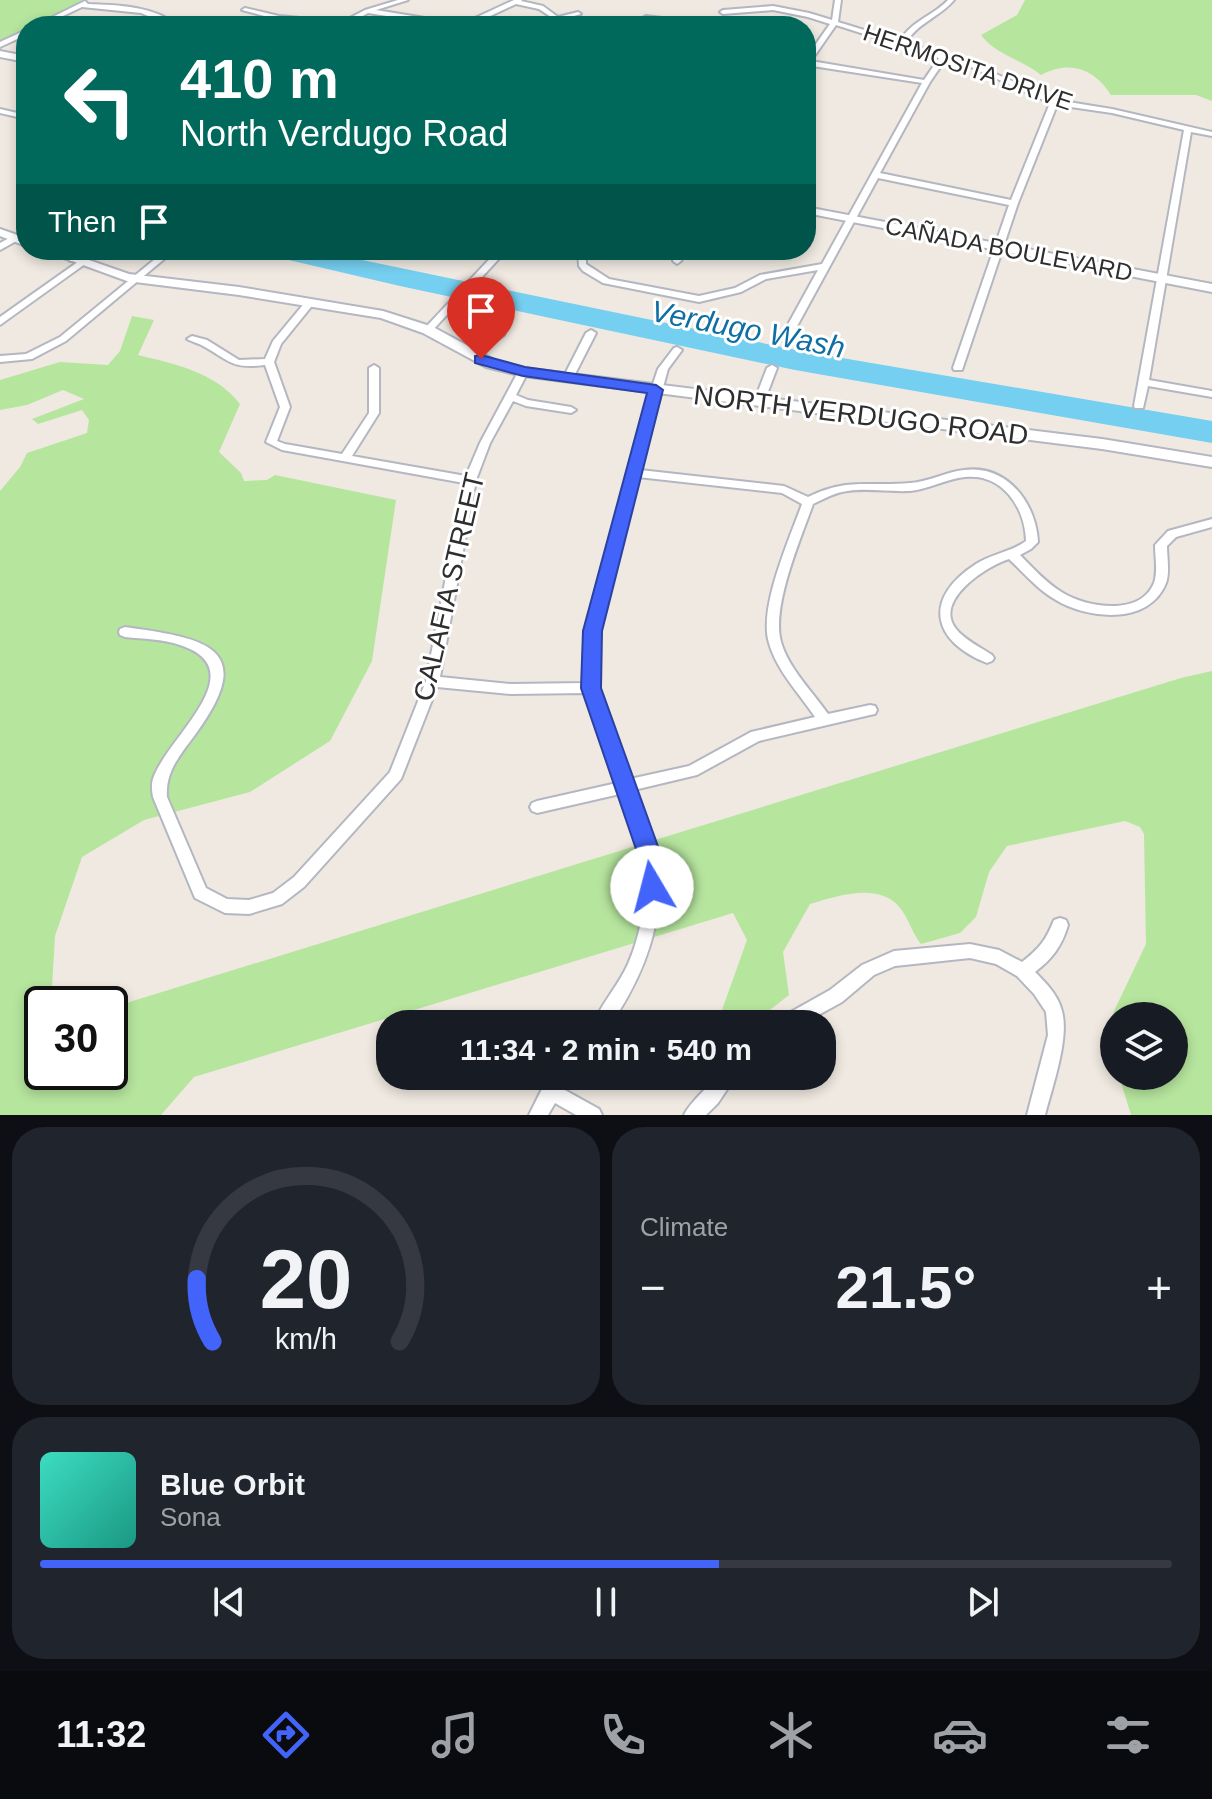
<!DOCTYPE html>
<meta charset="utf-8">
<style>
body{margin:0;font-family:Helvetica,sans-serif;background:#20242c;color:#f1f3f6;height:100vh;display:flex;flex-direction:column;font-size:30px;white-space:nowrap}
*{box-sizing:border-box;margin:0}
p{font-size:26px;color:#9ea1a6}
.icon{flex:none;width:44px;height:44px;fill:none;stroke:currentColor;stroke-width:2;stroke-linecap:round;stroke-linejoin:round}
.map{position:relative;height:1115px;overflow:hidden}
.side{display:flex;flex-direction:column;gap:12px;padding:12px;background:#0d0f14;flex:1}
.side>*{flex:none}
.top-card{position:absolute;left:16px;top:16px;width:800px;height:244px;border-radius:32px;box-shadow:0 4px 12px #0003;background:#00695c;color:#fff;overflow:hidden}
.tools{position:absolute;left:1100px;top:1002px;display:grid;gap:16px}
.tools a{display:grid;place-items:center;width:88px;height:88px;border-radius:50%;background:#171b24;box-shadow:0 4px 12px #0003;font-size:40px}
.speed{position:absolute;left:24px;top:986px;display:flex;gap:16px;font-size:40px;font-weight:700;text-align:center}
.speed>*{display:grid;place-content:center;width:104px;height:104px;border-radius:50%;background:#171b24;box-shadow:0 4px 12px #0003;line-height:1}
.speed .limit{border:4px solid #111;border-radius:12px;background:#fff;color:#111}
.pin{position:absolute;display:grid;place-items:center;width:68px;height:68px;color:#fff;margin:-82px -34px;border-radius:50% 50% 50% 0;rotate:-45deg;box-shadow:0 0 8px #0007}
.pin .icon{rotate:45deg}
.me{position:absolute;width:88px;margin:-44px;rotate:352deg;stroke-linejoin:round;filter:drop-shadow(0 0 6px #0008)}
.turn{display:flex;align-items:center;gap:28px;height:168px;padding:0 32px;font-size:36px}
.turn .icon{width:104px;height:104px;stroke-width:2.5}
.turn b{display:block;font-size:56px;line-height:68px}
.then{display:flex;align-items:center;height:76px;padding:0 32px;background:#0003;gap:16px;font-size:30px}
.big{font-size:60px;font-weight:700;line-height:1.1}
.side .tile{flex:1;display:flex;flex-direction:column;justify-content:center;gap:12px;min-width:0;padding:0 28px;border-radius:32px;background:#20242c}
.side .dial{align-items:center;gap:0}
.dial svg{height:208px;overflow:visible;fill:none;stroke:#363941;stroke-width:7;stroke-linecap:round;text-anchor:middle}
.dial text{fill:#f1f3f6;stroke:none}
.song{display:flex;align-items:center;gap:24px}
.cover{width:96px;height:96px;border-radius:12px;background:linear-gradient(135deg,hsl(170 70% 55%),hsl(170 70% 35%))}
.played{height:8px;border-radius:4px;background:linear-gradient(90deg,#4264fb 60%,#363941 60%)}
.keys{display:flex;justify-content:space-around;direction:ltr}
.heat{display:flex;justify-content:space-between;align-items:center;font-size:44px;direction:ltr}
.side .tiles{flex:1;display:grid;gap:12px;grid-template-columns:1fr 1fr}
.tile:last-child{grid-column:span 2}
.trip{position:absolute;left:376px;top:1010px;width:460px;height:80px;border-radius:32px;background:#171b24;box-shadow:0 4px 12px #0003;font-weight:700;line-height:80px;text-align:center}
.dock{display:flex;height:128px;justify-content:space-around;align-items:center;background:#090b0e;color:#9ea1a6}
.dock .icon{width:56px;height:56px}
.dock .selected{color:#4264fb}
.dock b{font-size:36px;color:#f1f3f6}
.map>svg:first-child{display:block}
.green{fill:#b6e59e}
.water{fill:#75cff0}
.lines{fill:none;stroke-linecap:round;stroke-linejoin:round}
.street-casing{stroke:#b4b7c1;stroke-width:4}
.secondary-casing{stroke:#b4b7c1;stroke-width:4}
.street{fill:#fff;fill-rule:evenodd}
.secondary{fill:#fff;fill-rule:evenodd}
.route{fill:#4264fb;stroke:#2b41a3;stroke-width:2}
.labels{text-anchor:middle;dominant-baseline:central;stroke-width:6;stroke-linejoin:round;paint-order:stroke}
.far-street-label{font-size:24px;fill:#2e2e2e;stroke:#fff}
.street-label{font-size:28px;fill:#2e2e2e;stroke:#fff}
.water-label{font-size:30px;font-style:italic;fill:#0d6fa3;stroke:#fff}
</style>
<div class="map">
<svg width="1212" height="1115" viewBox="0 0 1212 1115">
<rect width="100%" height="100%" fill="#efe9e1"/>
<!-- green -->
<g class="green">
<path d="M0,0H83L0,41Z"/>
<path d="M1025,0H1212V101L1196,95H1111C1094,68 1069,60 1041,75C1021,59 996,55 981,35L1017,15Z"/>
<path d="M132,316L154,320L138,355C175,364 215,372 240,404L219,452L241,473L244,481L267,480L275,475L396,500L372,661L330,741L250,792L144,820L82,857L55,936L51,1004H42V1072H110V1008L1181,678L1212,671V1115H1131L1119,1076H1174V1016H1114V1060L1105,1030L1146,944L1144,834L1140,827L1125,821L1007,846L989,872L976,917L960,933L921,944C913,934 910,923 903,912C883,880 838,896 810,904L783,952L789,995L752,1024H717L747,940L733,913L194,1077L161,1115H0V491L20,467L27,453L87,433L89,420L82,410L38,424L32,419L84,399L63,390L27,405L0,410V380L60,362L108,365L120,351Z"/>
</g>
<!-- water -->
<path class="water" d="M246,250H314L801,351L1212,421V443L795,370L400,286Z"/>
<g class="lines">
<defs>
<g id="street">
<path d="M398,0H408L376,10L462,24L514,0H522L521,1L543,6L558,17L578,12L581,14L557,21L539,9L516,4L469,26H449L368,13L345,26H337L279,20L242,10L245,8L279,16L342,22L365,10Z"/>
<path d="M835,0H841L838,22L900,41C911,21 933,16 948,0H954C940,17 917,23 906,43L975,65L1056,100L1112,109L1212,132V136L1191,132L1149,380L1212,391V397L1148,386L1143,408H1135L1134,406L1184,130L1112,113L1057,105L1018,203L962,370H954L953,368L1009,205L878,178L790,339L785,342L780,339L818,270L766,279L741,292L699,302L603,283L583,271L579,266L578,250H586V264L609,279L699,296L735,288L760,275L822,264L922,83L806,65V58L830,24L808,17L773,10L723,14L720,12L723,10L773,6L809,13L832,20ZM836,25L939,58L924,80L811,61ZM945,60L971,67L1050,103L1011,200L880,173L930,82Z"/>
<path d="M85,1L88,4C119,5 154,6 179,26H171L141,13L82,7L42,26H34Z"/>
<path d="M646,16L710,24L713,26H694L644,19V17Z"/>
<path d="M26,30V35L0,47V42Z"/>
<path d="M0,109L26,115V119L0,113Z"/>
<path d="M15,235L18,236V240L0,250V243Z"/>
<path d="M83,250H93L76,261H70V257Z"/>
<path d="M166,250H175L66,341L32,359L0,362V356L26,354L60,337Z"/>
<path d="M332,250H341L334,256L330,253Z"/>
<path d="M498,250H507L431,332H425V328Z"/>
<path d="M678,250H686L681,261L677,264L673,261Z"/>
<path d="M82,259L86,262L85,264L0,325V317Z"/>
<path d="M310,299L315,302L281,344L274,362L290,407L277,441L285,444L342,454L369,413V368L374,365L379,368V413L352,456L466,476L480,443L518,372L523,369L528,372L516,395L528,400L571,407L576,410L571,413L526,406L513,401L490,443L476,480L440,677L511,684L584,683L586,631L651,390L658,369L674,348L677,347L682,350L668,369L640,470L784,486L808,497C849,477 868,487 910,483C929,482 945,472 964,470C1007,464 1036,503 1038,542L1031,549L1020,555C1033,568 1046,583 1063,593C1086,607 1140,617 1154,583C1158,572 1155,557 1155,545L1168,531L1212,519V527L1176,537L1167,546C1167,558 1170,572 1166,583C1149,626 1087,619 1056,600C1038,590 1024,573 1009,559C987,566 933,600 956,629C965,640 980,647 992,655L994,658L992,661L987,663C931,641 923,598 976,564C991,554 1011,552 1026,541C1025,507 1002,473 965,477C946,479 929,489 910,491C889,492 868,488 848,491C835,492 824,499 813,504C801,538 771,607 781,642C789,669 812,691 828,714L870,705L875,706L877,710L875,714L870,715L759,741L697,775L634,790C641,811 652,833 656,855C667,918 645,973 611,1024H593C602,1003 618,986 628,964C643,930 648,890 641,853C637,833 627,813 620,794L537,813L532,811L530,807L532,803L537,801L617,783L586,693L511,694L437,687L401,779L304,887L282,904L249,914L225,913L195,898L153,797C152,791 151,785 153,779C166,738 257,670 180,645C163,639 143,639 125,637L120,635L119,632L120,629L125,627C201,638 260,645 197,732C182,753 165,770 167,797L206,888L227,899L249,900L273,893L294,877L390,772L426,681L464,483L282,450L266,442L280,407L265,365C233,369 231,362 205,347C199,343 192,342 187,339L192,336L207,340L239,360L265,359L273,341L307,300ZM638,477L782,493L802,504C790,538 758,608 769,643C777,671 799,693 815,717L751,732L689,766L630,779L598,688V631Z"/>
<path d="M506,311L511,314L504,335L475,356H467V352L497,332L501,314Z"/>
<path d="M591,330L596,333L573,378L572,380H564L563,378L586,333Z"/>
<path d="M772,365L777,368L764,402L763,404H755L754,402L767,368Z"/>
<path d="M1060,918L1066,920L1068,925C1062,946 1052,959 1035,972C1045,982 1057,994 1061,1008C1071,1035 1052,1087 1045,1115H1027L1048,1035L1046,1012L1034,994L1017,976L996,964L970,958L895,966L874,975L842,1002L802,1024H778L780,1018L830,990L862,965L894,951L970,944L999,950L1022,962C1040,948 1046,940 1054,920Z"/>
<path d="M551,1076H570L563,1089L599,1109L602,1115H576L555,1103L548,1115H529L544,1085Z"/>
<path d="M716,1076H736L718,1103L706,1115H684C690,1102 707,1089 716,1076Z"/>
</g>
<g id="secondary">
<path d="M0,51L26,56V62L0,57Z"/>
<path d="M806,207L1212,284V292L806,213Z"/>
<path d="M0,229L26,238V246L0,236Z"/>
<path d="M42,250H60L129,274L239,287L383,311L433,327L496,361L523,368L1102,439L1212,457V467L1102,449L523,376L486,367L423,333L381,318L239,295L127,281Z"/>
</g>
</defs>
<!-- street casing -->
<use href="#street" class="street-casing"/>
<!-- secondary casing -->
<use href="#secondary" class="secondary-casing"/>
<!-- street -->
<use href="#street" class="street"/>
<!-- secondary -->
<use href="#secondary" class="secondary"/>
</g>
<!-- route -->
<path class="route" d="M481,355L525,367L656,385L663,390L602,631L601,688L660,852L664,887L661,895L652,898L644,895L637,852L581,688L583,631L647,393L523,376L475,363V356Z"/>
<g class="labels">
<!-- far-street labels -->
<g class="far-street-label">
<text transform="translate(968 67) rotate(19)">HERMOSITA DRIVE</text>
<text transform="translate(1009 249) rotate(11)">CAÑADA BOULEVARD</text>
</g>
<!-- street labels -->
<g class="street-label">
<text transform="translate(861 415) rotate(7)">NORTH VERDUGO ROAD</text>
<text transform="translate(449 587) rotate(-77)">CALAFIA STREET</text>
</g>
<!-- water labels -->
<g class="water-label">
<text transform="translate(748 329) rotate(11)">Verdugo Wash</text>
</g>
</g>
</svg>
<div class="tools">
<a><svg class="icon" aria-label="layers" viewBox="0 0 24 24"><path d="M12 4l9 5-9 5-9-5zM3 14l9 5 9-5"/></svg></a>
</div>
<div class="speed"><div class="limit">30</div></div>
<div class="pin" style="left:481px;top:359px;background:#d93025"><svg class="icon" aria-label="arrive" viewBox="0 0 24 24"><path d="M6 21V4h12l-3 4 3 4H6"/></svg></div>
<svg class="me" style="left:652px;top:887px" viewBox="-20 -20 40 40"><circle r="19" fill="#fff"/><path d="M0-13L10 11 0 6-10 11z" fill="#4264fb"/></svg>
<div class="trip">11:34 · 2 min · 540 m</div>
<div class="top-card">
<div class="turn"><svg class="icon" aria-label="left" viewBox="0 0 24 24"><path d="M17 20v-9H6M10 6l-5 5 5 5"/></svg><div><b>410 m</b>North Verdugo Road</div></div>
<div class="then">Then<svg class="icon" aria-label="arrive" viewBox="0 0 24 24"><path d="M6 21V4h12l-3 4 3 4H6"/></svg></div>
</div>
</div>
<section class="side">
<div class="tiles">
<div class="tile dial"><svg viewBox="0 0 100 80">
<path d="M14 69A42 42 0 1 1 86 69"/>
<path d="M14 69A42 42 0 0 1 8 45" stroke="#4264fb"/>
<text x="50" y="56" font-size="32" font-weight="700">20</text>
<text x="50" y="72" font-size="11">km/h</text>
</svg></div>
<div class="tile"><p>Climate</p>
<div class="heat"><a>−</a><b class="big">21.5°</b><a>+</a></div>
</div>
<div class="tile">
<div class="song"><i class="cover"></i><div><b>Blue Orbit</b><p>Sona</p></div></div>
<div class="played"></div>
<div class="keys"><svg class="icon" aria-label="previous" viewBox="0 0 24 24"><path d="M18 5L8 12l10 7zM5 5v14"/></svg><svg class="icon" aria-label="pause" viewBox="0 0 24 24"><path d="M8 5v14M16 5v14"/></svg><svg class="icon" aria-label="next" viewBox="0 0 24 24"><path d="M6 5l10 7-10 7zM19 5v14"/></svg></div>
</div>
</div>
</section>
<nav class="dock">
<b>11:32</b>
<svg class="icon selected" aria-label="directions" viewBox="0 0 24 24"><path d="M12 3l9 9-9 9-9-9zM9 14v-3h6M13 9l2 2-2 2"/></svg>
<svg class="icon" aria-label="music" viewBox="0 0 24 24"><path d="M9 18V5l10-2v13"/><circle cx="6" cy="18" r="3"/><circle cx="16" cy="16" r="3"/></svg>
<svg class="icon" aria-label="phone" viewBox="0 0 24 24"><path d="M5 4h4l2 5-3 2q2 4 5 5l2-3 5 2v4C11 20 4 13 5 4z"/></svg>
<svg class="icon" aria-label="climate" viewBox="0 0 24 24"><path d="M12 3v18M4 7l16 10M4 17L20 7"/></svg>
<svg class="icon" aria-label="car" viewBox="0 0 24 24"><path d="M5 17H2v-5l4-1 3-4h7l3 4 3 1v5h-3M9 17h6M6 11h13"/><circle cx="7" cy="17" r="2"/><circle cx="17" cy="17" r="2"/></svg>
<svg class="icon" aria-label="filters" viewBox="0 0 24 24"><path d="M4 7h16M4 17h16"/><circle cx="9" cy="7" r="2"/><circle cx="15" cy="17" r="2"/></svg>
</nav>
